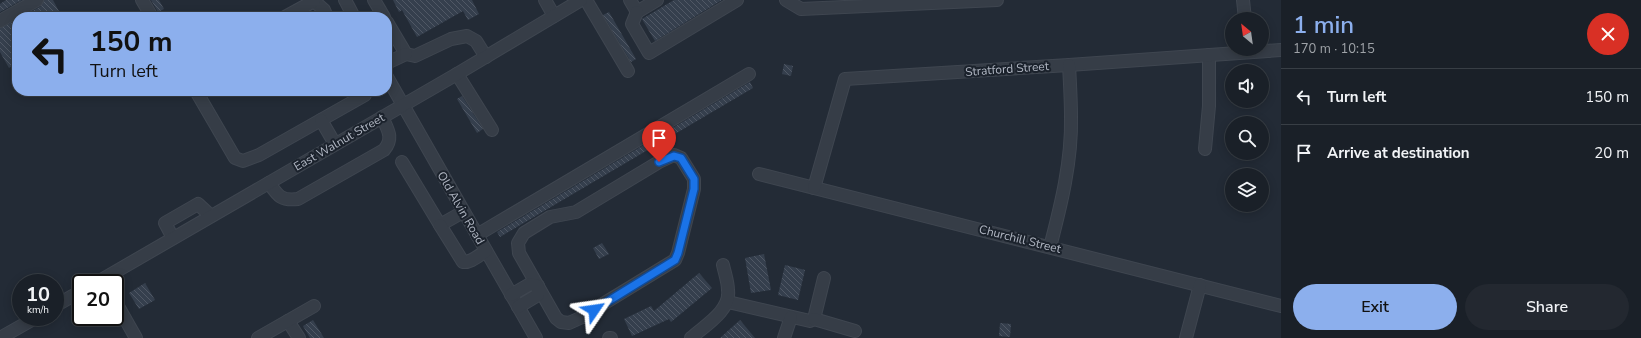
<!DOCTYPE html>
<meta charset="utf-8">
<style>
:root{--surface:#1a2028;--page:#232830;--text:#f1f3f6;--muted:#9fa3a8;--line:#383e45;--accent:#8cafed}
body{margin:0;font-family:"Nunito Sans",sans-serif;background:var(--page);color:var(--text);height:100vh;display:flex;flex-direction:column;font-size:15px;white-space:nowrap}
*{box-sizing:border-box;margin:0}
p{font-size:13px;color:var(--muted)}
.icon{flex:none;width:22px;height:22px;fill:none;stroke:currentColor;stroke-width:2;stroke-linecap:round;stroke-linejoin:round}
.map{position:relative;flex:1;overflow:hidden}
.sheet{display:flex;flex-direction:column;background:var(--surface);width:360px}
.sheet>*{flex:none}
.hud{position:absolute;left:12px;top:12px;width:380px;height:84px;border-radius:16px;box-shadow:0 2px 10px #0003,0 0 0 1px var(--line);background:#8cafed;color:#111;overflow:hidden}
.needle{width:26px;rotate:331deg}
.tools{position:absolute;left:1225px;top:12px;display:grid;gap:8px}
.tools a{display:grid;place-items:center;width:44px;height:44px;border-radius:50%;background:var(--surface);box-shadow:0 2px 10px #0003,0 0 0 1px var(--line);font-size:20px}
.speed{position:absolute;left:12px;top:274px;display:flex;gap:8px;font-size:20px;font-weight:700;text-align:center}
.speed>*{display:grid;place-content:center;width:52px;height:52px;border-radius:50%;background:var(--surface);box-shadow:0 2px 10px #0003,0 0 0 1px var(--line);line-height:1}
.speed small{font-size:10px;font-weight:400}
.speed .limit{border:2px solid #111;border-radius:6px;background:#fff;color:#111}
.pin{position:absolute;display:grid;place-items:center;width:34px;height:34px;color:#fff;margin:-41px -17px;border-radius:50% 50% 50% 0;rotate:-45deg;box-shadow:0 0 4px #0007}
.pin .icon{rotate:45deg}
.me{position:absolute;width:44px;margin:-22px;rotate:58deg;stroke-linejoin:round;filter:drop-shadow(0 0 3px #0008)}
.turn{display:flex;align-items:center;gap:14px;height:84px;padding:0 12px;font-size:18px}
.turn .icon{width:52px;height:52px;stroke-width:2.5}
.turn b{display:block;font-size:28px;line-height:34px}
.round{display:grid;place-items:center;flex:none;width:42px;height:42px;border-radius:21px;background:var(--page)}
.head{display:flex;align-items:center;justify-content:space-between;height:68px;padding:0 12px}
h1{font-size:24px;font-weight:600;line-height:30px;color:var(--accent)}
.primary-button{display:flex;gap:8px;margin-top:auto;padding:8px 12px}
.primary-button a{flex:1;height:46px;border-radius:24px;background:var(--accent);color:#111;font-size:16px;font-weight:600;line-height:46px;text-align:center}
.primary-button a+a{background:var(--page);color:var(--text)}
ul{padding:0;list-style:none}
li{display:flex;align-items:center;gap:12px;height:56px;padding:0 12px;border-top:1px solid var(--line)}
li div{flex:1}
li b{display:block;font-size:15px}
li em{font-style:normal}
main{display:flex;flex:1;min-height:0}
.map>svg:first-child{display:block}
.building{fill:url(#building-back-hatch)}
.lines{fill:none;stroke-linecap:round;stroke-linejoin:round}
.minor-casing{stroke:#3f4650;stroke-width:14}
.minor{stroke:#363d47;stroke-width:12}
.route-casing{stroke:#114b97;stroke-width:10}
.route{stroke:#1a73e8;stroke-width:7}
.labels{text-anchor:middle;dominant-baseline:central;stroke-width:4;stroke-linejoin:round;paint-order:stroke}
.street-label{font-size:12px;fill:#b1b7c3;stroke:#1b222c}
</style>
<main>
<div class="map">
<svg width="1281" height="338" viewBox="0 0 1281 338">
<defs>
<pattern id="building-back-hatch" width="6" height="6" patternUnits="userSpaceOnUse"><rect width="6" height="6" fill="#353f4d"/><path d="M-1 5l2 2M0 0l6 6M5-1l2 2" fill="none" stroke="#505865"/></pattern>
</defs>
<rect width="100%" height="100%" fill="#232b36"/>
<!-- building -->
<g class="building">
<path d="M6,0h16l-22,12v-8z"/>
<path d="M44,0h9l9,17h-40l19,-11z"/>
<path d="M151,0h8l5,9 -6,3z"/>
<path d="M393,0h79l7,14 -11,6 -5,-9 -46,26 -15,-27 -3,2z"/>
<path d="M674,0h48l-67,41 -13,-22z"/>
<path d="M609,12l27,47 -5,3 -28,-47z"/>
<path d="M17,20v43l-8,5 -9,-16v-24z"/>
<path d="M784,64l9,2 -2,10 -9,-2z"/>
<path d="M750,82l3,6 -253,149 -3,-5z"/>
<path d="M462,96l21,33 -6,4 -20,-34z"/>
<path d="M602,243l7,11 -10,5 -6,-11z"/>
<path d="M764,254l7,36 -20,3 -6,-35z"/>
<path d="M785,265l20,5 -7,30 -20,-5z"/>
<path d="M699,273l13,15 -41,34 -2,-3 -37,17 -8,-17 27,-13 3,5z"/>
<path d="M145,283l10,17 -16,9 -10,-16z"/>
<path d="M313,320l11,18h-14l-7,-12z"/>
<path d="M740,320l15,18h-35z"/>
<path d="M1000,323l11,1 -1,13 -11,-1z"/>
</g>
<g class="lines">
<defs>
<g id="minor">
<path d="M142,0l10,17"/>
<path d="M313,0l11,10 3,7"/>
<path d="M345,0l9,17"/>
<path d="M374,0l10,17"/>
<path d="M545,0l9,16"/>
<path d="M586,0l42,71"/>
<path d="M630,0l7,12 20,-12"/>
<path d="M786,0l15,9 196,-9"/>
<path d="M1243,0l2,19"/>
<path d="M637,12l-5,12 17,29 88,-53"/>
<path d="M285,17l29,-16"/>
<path d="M0,21l37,-21"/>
<path d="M387,22l19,32 9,2 36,-17 16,-3 9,5 10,16"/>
<path d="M387,63l19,-9"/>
<path d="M457,74l35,56"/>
<path d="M387,77l149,261"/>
<path d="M196,91l39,67 8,3 16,-6 106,-60"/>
<path d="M321,120l14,24"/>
<path d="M1205,149l4,-43v-51"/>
<path d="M674,155l7,3 13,21v10l-16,64 -3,7 -95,58 -11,5 -8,-1 -5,-4 -37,-65 -1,-10 6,-10 26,-16 26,-5 83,-50z"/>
<path d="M402,162l38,63 23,-13"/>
<path d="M759,174l522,132"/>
<path d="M269,183c9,13 12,18 29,16l86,-49c10,-12 4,-20 -2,-33"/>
<path d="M814,188l31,-109 224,-14 212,-15"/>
<path d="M440,225l23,37c8,1 16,-7 23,-11"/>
<path d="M477,235l272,-161"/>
<path d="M173,238l-8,-15 33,-19 13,12"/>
<path d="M1050,247c11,-42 22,-86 21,-130 0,-17 -1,-34 -2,-52"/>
<path d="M96,283l361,-209 124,-74"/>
<path d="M511,295l19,-11 8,2v9l-20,12"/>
<path d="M115,301l21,37"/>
<path d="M728,302l82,19 4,-2 10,-41"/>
<path d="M55,306l26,-15"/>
<path d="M814,319l41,12"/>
<path d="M288,321l11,17"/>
<path d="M0,338l37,-21"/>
<path d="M258,338l56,-32"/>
<path d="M609,338h2"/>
<path d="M691,338c13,-12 40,-27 37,-48 0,-8 -3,-16 -5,-25"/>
<path d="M784,338l7,-21"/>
<path d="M1186,338l14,-53"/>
</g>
</defs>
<!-- minor casing -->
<use href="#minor" class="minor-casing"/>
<!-- minor -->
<use href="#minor" class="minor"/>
</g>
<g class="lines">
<defs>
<path id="route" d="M594,310l81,-50 3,-7 16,-64v-10l-13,-21 -7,-2 -15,6"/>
</defs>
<!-- route casing -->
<use href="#route" class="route-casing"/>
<!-- route -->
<use href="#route" class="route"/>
</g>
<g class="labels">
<!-- street labels -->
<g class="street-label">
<text transform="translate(1007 69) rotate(-4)">Stratford Street</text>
<text transform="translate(339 142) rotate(-30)">East Walnut Street</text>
<text transform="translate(461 208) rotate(60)">Old Alvin Road</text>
<text transform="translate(1020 239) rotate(14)">Churchill Street</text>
</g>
</g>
</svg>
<div class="tools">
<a><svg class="needle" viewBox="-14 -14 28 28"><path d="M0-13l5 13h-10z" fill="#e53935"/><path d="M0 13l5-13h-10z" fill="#9fa3a8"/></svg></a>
<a><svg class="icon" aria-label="sound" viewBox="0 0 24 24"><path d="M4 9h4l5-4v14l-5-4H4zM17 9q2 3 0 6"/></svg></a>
<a><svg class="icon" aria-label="search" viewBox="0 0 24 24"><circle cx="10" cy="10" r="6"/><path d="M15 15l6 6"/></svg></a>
<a><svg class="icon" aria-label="layers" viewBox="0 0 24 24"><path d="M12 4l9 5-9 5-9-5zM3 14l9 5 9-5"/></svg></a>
</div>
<div class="speed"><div>10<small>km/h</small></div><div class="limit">20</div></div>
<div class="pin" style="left:659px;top:162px;background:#d93025"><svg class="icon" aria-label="arrive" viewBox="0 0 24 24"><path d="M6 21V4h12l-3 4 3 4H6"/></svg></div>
<svg class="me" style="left:594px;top:310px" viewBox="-20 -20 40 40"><path d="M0-17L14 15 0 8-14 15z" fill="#1a73e8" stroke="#fff" stroke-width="4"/></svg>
<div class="hud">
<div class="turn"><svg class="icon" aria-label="left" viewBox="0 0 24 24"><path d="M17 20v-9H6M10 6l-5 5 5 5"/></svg><div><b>150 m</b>Turn left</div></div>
</div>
</div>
<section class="sheet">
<div class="head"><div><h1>1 min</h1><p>170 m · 10:15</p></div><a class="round" style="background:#d93025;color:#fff"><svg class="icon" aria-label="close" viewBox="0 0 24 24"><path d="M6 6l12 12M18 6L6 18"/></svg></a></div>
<ul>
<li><svg class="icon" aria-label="left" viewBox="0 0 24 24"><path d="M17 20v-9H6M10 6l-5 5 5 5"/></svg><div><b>Turn left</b></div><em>150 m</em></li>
<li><svg class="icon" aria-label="arrive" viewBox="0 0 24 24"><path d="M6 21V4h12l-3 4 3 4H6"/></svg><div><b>Arrive at destination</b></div><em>20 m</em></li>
</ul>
<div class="primary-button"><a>Exit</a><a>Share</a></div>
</section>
</main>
